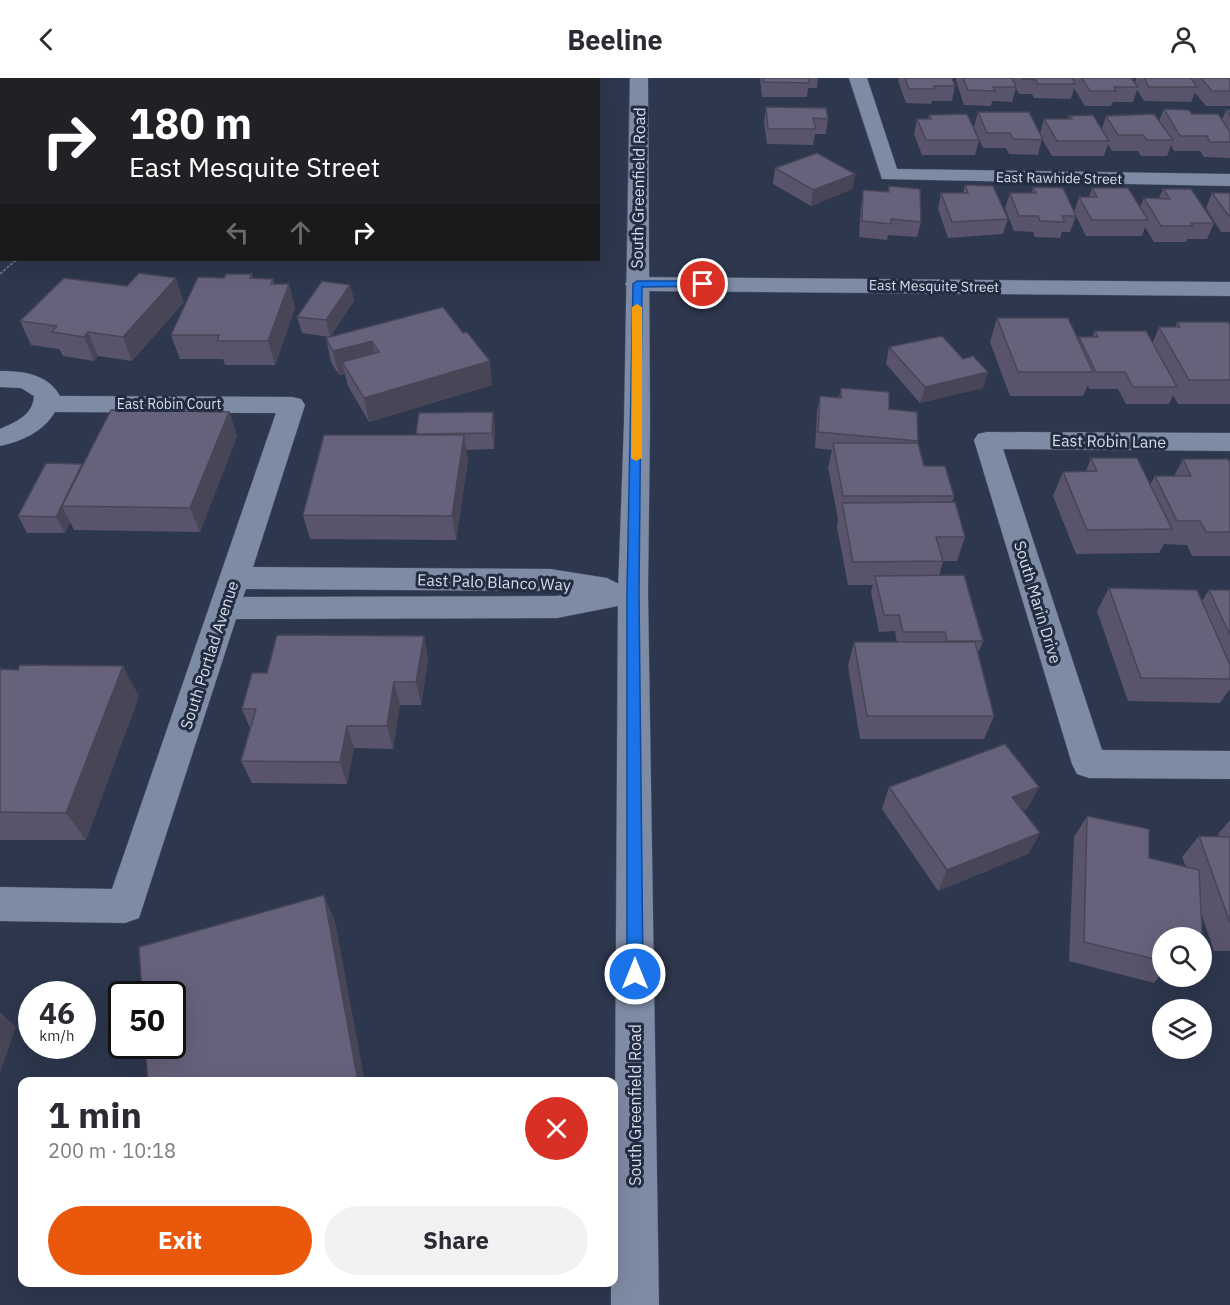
<!DOCTYPE html>
<meta charset="utf-8">
<style>
:root{--surface:#fff;--page:#f2f2f3;--text:#2b2b33;--muted:#7c7c81;--accent:#ea580c}
body{margin:0;font-family:"IBM Plex Sans",sans-serif;background:var(--page);color:var(--text);height:100vh;display:flex;flex-direction:column;font-size:22px;white-space:nowrap}
*{box-sizing:border-box;margin:0}
p{font-size:20px;color:var(--muted)}
.icon{flex:none;width:33px;height:33px;fill:none;stroke:currentColor;stroke-width:2;stroke-linecap:round;stroke-linejoin:round}
.map{position:relative;flex:1;overflow:hidden}
.drawer{position:absolute;left:18px;top:999px;width:600px;height:210px;display:flex;flex-direction:column;background:var(--surface);border-radius:12px;box-shadow:0 6px 24px #0002}
.drawer>*{flex:none}
.banner{position:absolute;left:0px;top:0px;width:600px;height:183px;box-shadow:0 6px 24px #0002;background:#202124;color:#fff;overflow:hidden}
.fabs{position:absolute;left:1152px;top:849px;display:grid;gap:12px}
.fabs a{display:grid;place-items:center;width:60px;height:60px;border-radius:50%;background:var(--surface);box-shadow:0 6px 24px #0002;font-size:30px}
.speed{position:absolute;left:18px;top:903px;display:flex;gap:12px;font-size:30px;font-weight:700;text-align:center}
.speed>*{display:grid;place-content:center;width:78px;height:78px;border-radius:50%;background:var(--surface);box-shadow:0 6px 24px #0002;line-height:1}
.speed small{font-size:15px;font-weight:400}
.speed .limit{border:3px solid #111;border-radius:9px;background:#fff;color:#111}
.pin{position:absolute;display:grid;place-items:center;width:51px;height:51px;color:#fff;margin:-26px;border:3px solid #fff;border-radius:50%;box-shadow:0 2px 6px #0007}
.me{position:absolute;width:66px;margin:-33px;rotate:0deg;stroke-linejoin:round;filter:drop-shadow(0 0 4px #0008)}
.turn{display:flex;align-items:center;gap:21px;height:126px;padding:0 30px;font-size:27px}
.turn .icon{width:78px;height:78px;stroke-width:2.5}
.turn b{display:block;font-size:42px;line-height:51px}
.lanes{display:flex;align-items:center;height:57px;padding:0 30px;background:#0003;justify-content:center;gap:30px;direction:ltr}
.lanes .off{opacity:.35}
.round{display:grid;place-items:center;flex:none;width:63px;height:63px;border-radius:32px;background:var(--page)}
.head{display:flex;align-items:center;justify-content:space-between;height:102px;padding:0 30px}
h1{font-size:36px;font-weight:700;line-height:45px}
.primary-button{display:flex;gap:12px;margin-top:auto;padding:12px 30px}
.primary-button a{flex:1;height:69px;border-radius:36px;background:var(--accent);color:#fff;font-size:24px;font-weight:700;line-height:69px;text-align:center}
.primary-button a+a{background:var(--page);color:var(--text)}
header{display:flex;justify-content:space-between;align-items:center;height:78px;padding:0 30px;background:var(--surface);font-size:27px;font-weight:700}
.map>svg:first-child{display:block}
.lines{fill:none;stroke-linecap:round;stroke-linejoin:round}
.stream{fill:#78a2b1;fill-rule:evenodd}
.canal{fill:#4f8898;fill-rule:evenodd}
.minor-casing{stroke:#4b5366;stroke-width:1}
.tertiary-casing{stroke:#4b5366;stroke-width:1}
.secondary-casing{stroke:#4b5366;stroke-width:1}
.path{stroke:#697286;stroke-width:2;stroke-dasharray:3 1.5;stroke-linecap:butt}
.minor{fill:#7e8ba4;fill-rule:evenodd}
.tertiary{fill:#7e8ba4;fill-rule:evenodd}
.secondary{fill:#7e8ba4;fill-rule:evenodd}
.wall{fill:#59546b}
.shaded-wall{fill:#484557}
.building{fill:#67627c;stroke:#484557;stroke-width:1.5}
.route{fill:#1a73e8;stroke:#114b97;stroke-width:1.5}
.slow{fill:#f59e0b}
.labels{text-anchor:middle;dominant-baseline:central;stroke-width:6;stroke-linejoin:round;paint-order:stroke}
.far-street-label{font-size:14px;fill:#d6ddeb;stroke:#232d42}
.street-label{font-size:16px;fill:#d6ddeb;stroke:#232d42}
</style>
<header><svg class="icon" aria-label="back" viewBox="0 0 24 24"><path d="M15 5l-7 7 7 7"/></svg>Beeline<svg class="icon" aria-label="person" viewBox="0 0 24 24"><circle cx="12" cy="8" r="4"/><path d="M4 21q1-7 8-7t8 7"/></svg></header>
<div class="map">
<svg width="1230" height="1227" viewBox="0 0 1230 1227">
<rect width="100%" height="100%" fill="#2d374d"/>
<g class="lines">
<!-- stream -->
<g class="stream">
<path d="M127,0l-1,2h-7l1,-2z"/>
<path d="M0,96h2l-2,5z"/>
</g>
<!-- canal -->
<g class="canal">
<path d="M181,0h23l-24,2z"/>
<path d="M0,159h2l-2,17z"/>
</g>
<defs>
<g id="minor">
<path d="M849,0h18l30,91 333,5v12l-348,-7z"/>
<path d="M0,293c23,0 48,3 60,25l232,1 9,2 4,6 -52,162 297,2 57,9 12,6 14,-3 11,3 4,8 -4,8 -11,3 -76,15 -321,1 -97,299 -14,5 -125,-2v-34l112,2 164,-476 -221,-1c-12,20 -33,29 -55,34v-17c16,-7 33,-14 34,-33l-13,-8 -21,-1zM246,511l304,2 18,3 -11,2 -314,1z"/>
<path d="M987,354l243,1v18l-227,-2 99,301 128,1v28l-141,-1 -12,-4 -5,-10 -98,-324 4,-6z"/>
</g>
<path id="tertiary" d="M637,199l593,5v14l-593,-5 -8,-2 -4,-5 4,-5z"/>
<path id="secondary" d="M630,0h18l2,345 -2,169 11,713h-48v-23h3l4,-690 6,-169z"/>
</defs>
<!-- minor casing -->
<use href="#minor" class="minor-casing"/>
<!-- tertiary casing -->
<use href="#tertiary" class="tertiary-casing"/>
<!-- secondary casing -->
<use href="#secondary" class="secondary-casing"/>
<!-- path -->
<g class="path">
<path d="M164,2l2,-2"/>
<path d="M217,2l2,-2"/>
<path d="M0,141l2,-2"/>
<path d="M0,196l16,-14"/>
</g>
<!-- minor -->
<use href="#minor" class="minor"/>
<!-- tertiary -->
<use href="#tertiary" class="tertiary"/>
<!-- secondary -->
<use href="#secondary" class="secondary"/>
</g>
<!-- wall -->
<g class="wall">
<path d="M760,0h58l-1,10h-9l-1,9h-45z"/>
<path d="M899,0h53l3,8 -3,15h-20l-1,3 -25,-1 -8,-22z"/>
<path d="M956,0h116v1l1,-1h58l4,5 1,-5h94v28h-24l-11,-13 -4,9 -47,-1 -7,-11 -4,12h-20l-2,4h-26l-11,-18 -3,11 -37,-1 -2,-4h-13l-3,-6 -4,14 -20,-1 -1,5 -27,-1 -8,-24z"/>
<path d="M766,29l62,12 -2,15h-11l-2,11 -46,-1 -3,-22z"/>
<path d="M1164,31l58,11 4,-10h4v48l-26,-1 -4,-6h-26l-3,-6 -4,11h-26l-3,-5h-26l-4,-7 -4,12h-52l-10,-17 -4,16 -29,-1 -3,-6h-23l-9,-21 4,-15 62,22 4,-15h24l1,-3 33,13 4,-13 53,5z"/>
<path d="M929,37l50,25 -4,15h-53l-8,-21 3,-15h11z"/>
<path d="M775,90l80,6 -3,15 -41,17 -38,-22z"/>
<path d="M965,107l43,34 -5,15 -55,4 -10,-29 3,-16h22z"/>
<path d="M889,108l32,36 -4,15 -29,-2 -1,5 -28,-3 2,-31 2,-16 24,2z"/>
<path d="M1033,109l41,25 5,-15h10l3,-9 48,19 4,-9h15l4,-9 51,34 -7,16h-20l-1,3h-32l-9,-15 -3,9h-56l-12,-24 2,4 -6,16h-8l-2,6 -25,-1 -2,-5 -19,-1 -9,-23 5,-15h22z"/>
<path d="M1212,115h18v39h-9l-15,-24z"/>
<path d="M252,196l1,4 20,1 1,5h15l6,24 -20,57h-50l-2,-6h-43l-9,-24 53,-57z"/>
<path d="M350,207l4,16 -24,36 -28,-4 -5,-16z"/>
<path d="M184,224l-52,59 -34,-5 -4,5 -31,-5 -4,-7 -28,-4 -11,-24z"/>
<path d="M443,229l49,78 -123,37 -21,-36 -3,-12 -6,1 -8,-13 -5,-24z"/>
<path d="M997,240l81,23 1,-4h13l3,-6 58,11 6,-15h16l2,-5 53,3v79h-52l-5,-9 -4,9h-43l-8,-15h-29l-1,-4 -5,11h-73l-20,-54z"/>
<path d="M889,269l94,41 -63,15 -34,-39z"/>
<path d="M841,310l48,21 29,32 -1,2 7,23 30,30 -2,6 13,35 -8,24h-14l-4,15 44,65 -5,12 16,63 -10,23h-124l-12,-73 6,-24h43l-2,-11 -16,1 -8,-40 2,-7h-25l-11,-58 1,-8 -10,-52 4,-17 -17,-2 2,-36 3,-16 19,2z"/>
<path d="M229,334l8,24 -37,96 -126,-2 -4,-8 -5,11h-38l-9,-17 64,-52 1,1z"/>
<path d="M493,334l2,16 -1,21 -28,1 2,10 -12,80 -146,-1 -7,-24 113,-80z"/>
<path d="M1091,380l59,27 5,-9h19l9,-17 47,3v94h-38l-5,-11 -23,-1 -5,9 -83,1 -23,-58 10,-24 23,-1z"/>
<path d="M1109,510l93,13 7,-11h21v103l-1,-3 -9,13 -92,-2 -31,-90z"/>
<path d="M424,558l4,24 -7,45h-21l-7,44 -39,-1 -7,36 -95,-1 -11,-22 9,-33 -8,-19 25,-36z"/>
<path d="M0,591l139,27 -53,144h-86z"/>
<path d="M889,709h150l-12,22 -4,1 17,23 -12,21 -90,37 -56,-82z"/>
<path d="M1087,738l62,42 37,9 -4,-10 17,-21h20l-1,-2 12,-14v131h-16l-13,-38 2,40 -1,2v-17h-40v35l-8,10 -85,-22 5,-124z"/>
</g>
<!-- shaded-wall -->
<g class="shaded-wall">
<path d="M48,0h15v2h-17z"/>
<path d="M0,9h1l1,2v17l-2,1z"/>
<path d="M855,96l-3,15 -41,17 2,-16z"/>
<path d="M176,200l8,24 -52,59 -9,-24z"/>
<path d="M289,206l6,24 -20,57 -7,-24z"/>
<path d="M350,207l4,16 -24,36 -4,-17z"/>
<path d="M88,254l10,24 -4,5 -10,-24z"/>
<path d="M372,263l5,23 -35,-2 3,12 -6,1 -6,-24z"/>
<path d="M490,283l2,24 -123,37 -5,-24z"/>
<path d="M988,294l-5,16 -63,15 5,-16z"/>
<path d="M229,334l8,24 -37,96 -10,-24z"/>
<path d="M493,334l2,16 -1,21 -2,-16z"/>
<path d="M464,357l4,25 -12,80 -4,-24z"/>
<path d="M82,386l8,16 -28,26 8,16 -5,11 -9,-16z"/>
<path d="M424,558l4,24 -7,45 -5,-23z"/>
<path d="M123,588l16,30 -53,144 -20,-27z"/>
<path d="M394,604l6,23 -7,44 -6,-23z"/>
<path d="M347,648l7,22 -7,36 -7,-22z"/>
<path d="M1039,709l-12,22 -26,10 11,-22z"/>
<path d="M1040,755l-12,21 -90,37 9,-21z"/>
<path d="M324,817l11,26 30,161h-7z"/>
<path d="M0,934l16,15 -16,46z"/>
</g>
<!-- building -->
<g class="building">
<path d="M0,0h48l-2,2h-44v7h-2z"/>
<path d="M763,0h45l1,5 -45,-1z"/>
<path d="M905,0h47l3,8h-21v3h-25z"/>
<path d="M963,0h49l4,9h-23l2,4 -27,-1z"/>
<path d="M1022,0h50l3,6h-37l-2,-4 -13,-1z"/>
<path d="M1082,0h49l7,9h-24l2,4h-26z"/>
<path d="M1144,0h47l6,9h-48z"/>
<path d="M1201,0h29v13h-18z"/>
<path d="M766,29l60,1 2,11 -15,-1 3,11h-48z"/>
<path d="M1164,31l25,1 3,4h26l12,18v10h-20l-3,-6h-27z"/>
<path d="M1226,32h4v6z"/>
<path d="M978,34h51l14,28 -30,-1 -3,-6h-23z"/>
<path d="M967,36l12,26h-53l-9,-21h14l-2,-4z"/>
<path d="M1154,36l19,26h-26l-4,-5h-25l-12,-19z"/>
<path d="M1093,37l16,26h-52l-13,-22h28l-3,-3z"/>
<path d="M817,75l38,21 -42,16 -38,-22z"/>
<path d="M965,107l28,1 15,33 -56,3 -11,-29h27z"/>
<path d="M889,108l31,3 1,33 -30,-3v5l-29,-3 1,-31 26,2z"/>
<path d="M1033,109l30,1 13,28h-14l3,6 -25,-1 -2,-5h-19l-9,-23h26z"/>
<path d="M1092,110h36l20,32h-56l-13,-23h18z"/>
<path d="M1163,111h28l23,34h-23l2,3h-32l-17,-28 26,1z"/>
<path d="M1212,115h18v23h-1z"/>
<path d="M139,195l37,5 -53,59 -35,-5 -4,5 -32,-5 5,-6 -37,-5 44,-43 63,8z"/>
<path d="M226,196h26l-2,4 23,1 -2,5h18l-21,57h-51l2,-6h-48l27,-58 26,1z"/>
<path d="M322,203l28,4 -24,35 -29,-3z"/>
<path d="M443,229l20,26 4,-1 23,29 -126,37 -22,-36 37,-10 -7,-11 -39,10 -7,-13z"/>
<path d="M997,240h71l25,54h-75z"/>
<path d="M1177,244h51l2,3v55h-41l-30,-53h21z"/>
<path d="M1095,253h51l31,56h-44l-8,-15h-29l-17,-35h19z"/>
<path d="M942,258l21,23 10,-3 15,16 -63,15 -36,-40z"/>
<path d="M841,310l48,4v17l28,3 1,29 -100,-9 2,-36 21,2z"/>
<path d="M111,332l118,2 -39,96 -128,-2z"/>
<path d="M493,334l-1,21 -76,1 3,-21z"/>
<path d="M324,357h140l-12,81 -149,-1z"/>
<path d="M833,365h85l6,23h21l9,30h-111z"/>
<path d="M1091,380h46l35,71 -85,1 -24,-58 34,-1z"/>
<path d="M1183,381h45l2,3v70h-24l-6,-11h-23l-22,-45h36z"/>
<path d="M46,385l36,1 -26,53 -38,-1z"/>
<path d="M955,424l10,35h-29l7,24 -90,1 -11,-59z"/>
<path d="M964,497l19,66h-36l-2,-9h-42l-4,-17h-15l-9,-39z"/>
<path d="M1109,510l88,2 33,75v14l-89,-1z"/>
<path d="M1209,512h21v45z"/>
<path d="M277,557l147,1 -8,46h-22l-7,44h-40l-7,36 -99,-1 15,-52h-14l10,-36h15z"/>
<path d="M854,564h121l19,74h-127z"/>
<path d="M20,587l103,1 -57,147 -66,-1v-143l18,1z"/>
<path d="M1005,666l34,43 -27,10 28,36 -93,37 -58,-83z"/>
<path d="M1087,738l62,13v29l50,12 4,83h-1v-15h-40v23l-78,-19z"/>
<path d="M1199,758l31,1v86z"/>
<path d="M324,817l34,187h-210l-3,-36h27v-52h-30l-3,-47z"/>
</g>
<!-- route -->
<path class="route" d="M703,203l5,3 -2,2 -64,1 -3,305 4,382 -2,5 -6,3 -6,-3 -2,-5v-382l6,-308 4,-3z"/>
<!-- slow -->
<path class="slow" d="M637,226l5,3v151l-6,3 -5,-3 1,-151z"/>
<g class="labels">
<!-- far-street labels -->
<g class="far-street-label">
<text transform="translate(1059 100) rotate(1)">East Rawhide Street</text>
<text transform="translate(934 208) rotate(1)">East Mesquite Street</text>
<text x="169" y="326">East Robin Court</text>
</g>
<!-- street labels -->
<g class="street-label">
<text transform="translate(638 110) rotate(-89)">South Greenfield Road</text>
<text transform="translate(1109 363) rotate(1)">East Robin Lane</text>
<text transform="translate(494 504) rotate(2)">East Palo Blanco Way</text>
<text transform="translate(1038 524) rotate(73)">South Marin Drive</text>
<text transform="translate(209 577) rotate(-72)">South Portlad Avenue</text>
<text transform="translate(635 1027) rotate(-90)">South Greenfield Road</text>
</g>
</g>
</svg>
<div class="fabs">
<a><svg class="icon" aria-label="search" viewBox="0 0 24 24"><circle cx="10" cy="10" r="6"/><path d="M15 15l6 6"/></svg></a>
<a><svg class="icon" aria-label="layers" viewBox="0 0 24 24"><path d="M12 4l9 5-9 5-9-5zM3 14l9 5 9-5"/></svg></a>
</div>
<div class="speed"><div>46<small>km/h</small></div><div class="limit">50</div></div>
<div class="pin" style="left:703px;top:206px;background:#d93025"><svg class="icon" aria-label="arrive" viewBox="0 0 24 24"><path d="M6 21V4h12l-3 4 3 4H6"/></svg></div>
<svg class="me" style="left:635px;top:896px" viewBox="-20 -20 40 40"><circle r="17" fill="#1a73e8" stroke="#fff" stroke-width="3"/><path d="M0-11L8 9 0 5-8 9z" fill="#fff"/></svg>
<div class="banner">
<div class="turn"><svg class="icon" aria-label="right" viewBox="0 0 24 24"><path d="M7 20v-9h11M14 6l5 5-5 5"/></svg><div><b>180 m</b>East Mesquite Street</div></div>
<div class="lanes"><svg class="icon off" aria-label="left" viewBox="0 0 24 24"><path d="M17 20v-9H6M10 6l-5 5 5 5"/></svg><svg class="icon off" aria-label="ahead" viewBox="0 0 24 24"><path d="M12 20V5M6 11l6-6 6 6"/></svg><svg class="icon" aria-label="right" viewBox="0 0 24 24"><path d="M7 20v-9h11M14 6l5 5-5 5"/></svg></div>
</div>
<section class="drawer">
<div class="head"><div><h1>1 min</h1><p>200 m · 10:18</p></div><a class="round" style="background:#d93025;color:#fff"><svg class="icon" aria-label="close" viewBox="0 0 24 24"><path d="M6 6l12 12M18 6L6 18"/></svg></a></div>
<div class="primary-button"><a>Exit</a><a>Share</a></div>
</section>
</div>
